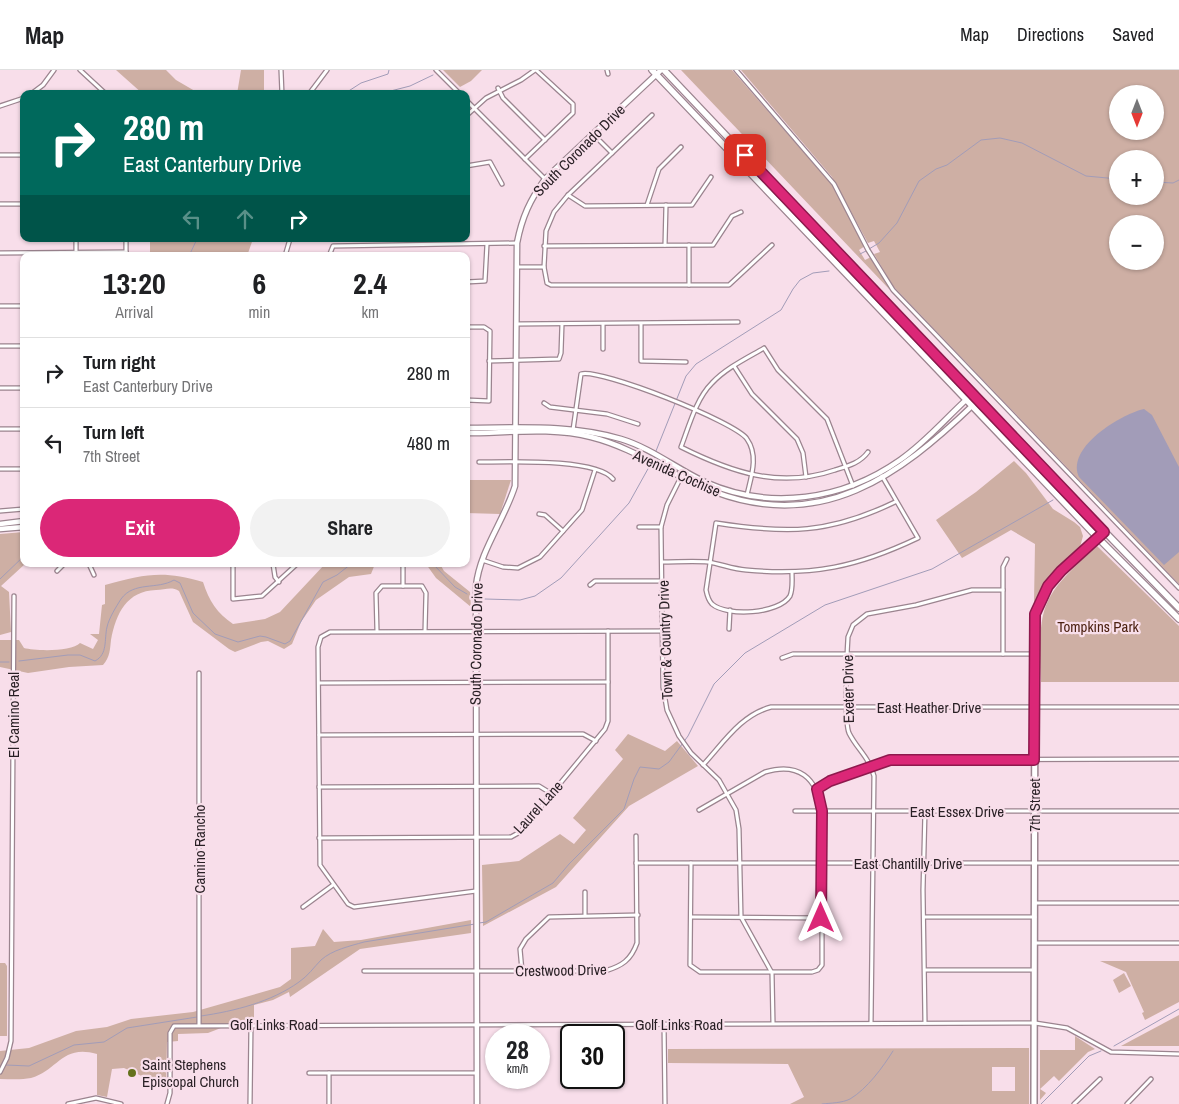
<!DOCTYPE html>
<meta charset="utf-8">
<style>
:root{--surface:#fff;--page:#f2f2f2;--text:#202124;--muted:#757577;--line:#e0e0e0;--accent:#db2777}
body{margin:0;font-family:"Archivo Narrow",sans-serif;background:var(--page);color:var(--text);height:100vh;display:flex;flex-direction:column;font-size:19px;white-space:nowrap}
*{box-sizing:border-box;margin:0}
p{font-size:16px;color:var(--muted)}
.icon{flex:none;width:28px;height:28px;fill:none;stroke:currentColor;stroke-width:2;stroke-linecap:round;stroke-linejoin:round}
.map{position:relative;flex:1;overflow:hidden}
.drawer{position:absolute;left:20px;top:182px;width:450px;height:315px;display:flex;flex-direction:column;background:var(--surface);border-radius:10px;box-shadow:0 1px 4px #0004}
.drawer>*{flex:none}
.guide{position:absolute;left:20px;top:20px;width:450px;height:152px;border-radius:10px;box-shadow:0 1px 4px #0004;background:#00695c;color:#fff;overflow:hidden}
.needle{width:32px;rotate:180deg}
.controls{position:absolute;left:1109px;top:15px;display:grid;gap:10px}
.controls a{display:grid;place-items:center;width:55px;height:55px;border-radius:50%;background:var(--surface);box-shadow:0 1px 4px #0004;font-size:25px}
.speed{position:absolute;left:485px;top:954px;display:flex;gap:10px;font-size:25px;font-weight:700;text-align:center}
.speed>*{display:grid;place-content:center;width:65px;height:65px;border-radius:50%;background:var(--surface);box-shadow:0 1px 4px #0004;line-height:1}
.speed small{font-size:12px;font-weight:400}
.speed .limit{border:2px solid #111;border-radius:8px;background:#fff;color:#111}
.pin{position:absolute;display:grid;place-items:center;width:42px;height:42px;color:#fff;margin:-21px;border-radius:10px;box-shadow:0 2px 8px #0006}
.me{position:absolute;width:55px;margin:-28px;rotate:0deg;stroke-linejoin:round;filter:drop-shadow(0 0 4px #0008)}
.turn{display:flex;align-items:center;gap:18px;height:105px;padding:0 20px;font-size:22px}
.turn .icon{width:65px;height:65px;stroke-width:2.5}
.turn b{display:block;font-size:35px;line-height:42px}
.lanes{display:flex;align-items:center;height:48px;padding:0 20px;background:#0003;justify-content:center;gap:25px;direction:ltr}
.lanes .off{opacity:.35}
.eta{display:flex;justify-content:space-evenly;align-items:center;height:85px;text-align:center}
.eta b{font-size:30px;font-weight:800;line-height:35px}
.action{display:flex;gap:10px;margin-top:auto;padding:10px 20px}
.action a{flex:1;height:58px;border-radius:30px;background:var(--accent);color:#fff;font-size:20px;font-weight:800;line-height:58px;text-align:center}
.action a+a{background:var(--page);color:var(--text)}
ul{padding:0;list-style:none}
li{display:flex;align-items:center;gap:15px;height:70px;padding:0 20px;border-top:1px solid var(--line)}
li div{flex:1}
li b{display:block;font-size:19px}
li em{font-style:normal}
header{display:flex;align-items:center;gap:30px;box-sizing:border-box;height:70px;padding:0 25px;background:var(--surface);border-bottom:1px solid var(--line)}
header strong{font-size:24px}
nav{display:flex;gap:28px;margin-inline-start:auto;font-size:18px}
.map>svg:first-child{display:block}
.green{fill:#ceafa4;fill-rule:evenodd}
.water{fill:#a29cb8}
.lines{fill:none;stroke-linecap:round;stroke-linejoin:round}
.stream{stroke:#a29cb8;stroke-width:1}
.minor-casing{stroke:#9b848f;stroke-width:5.5}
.tertiary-casing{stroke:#9b848f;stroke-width:7}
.secondary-casing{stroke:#9b848f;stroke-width:8}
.primary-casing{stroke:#9b848f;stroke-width:8}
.minor{stroke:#fff;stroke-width:3}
.tertiary{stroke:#fff;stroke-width:4.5}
.secondary{stroke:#fff;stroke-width:5}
.primary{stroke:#fff;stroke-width:5.5}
.route-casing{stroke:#8e194d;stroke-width:12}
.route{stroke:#db2777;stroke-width:9}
.poi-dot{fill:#64711c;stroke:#f8deea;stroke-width:2}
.labels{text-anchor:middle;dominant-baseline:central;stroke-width:4.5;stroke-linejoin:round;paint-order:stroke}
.street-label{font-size:15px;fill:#281f24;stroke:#f8deea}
.park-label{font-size:15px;fill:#4c2111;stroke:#f8deea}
.poi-label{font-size:15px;fill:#281f24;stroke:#f8deea;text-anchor:start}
</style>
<header>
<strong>Map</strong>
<nav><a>Map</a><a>Directions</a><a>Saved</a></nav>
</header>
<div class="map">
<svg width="1179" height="1034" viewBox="0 0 1179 1034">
<rect width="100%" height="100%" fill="#f8deea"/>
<!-- green -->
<g class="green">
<path d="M116,0h50l10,10 24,14h-57z"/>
<path d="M241,0h23v24h-27z"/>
<path d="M443,0h39l-11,11 -11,6z"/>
<path d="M681,0h51l102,117 31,59 -6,4 6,10 6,-3 19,33z"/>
<path d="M741,0h438v514l-286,-298 -19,-32 6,-2 -6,-11 -6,2 -36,-66zM1118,24h37v37h-37zM1118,89h37v37h-37zM1118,154h37v37h-37z"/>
<path d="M150,169h103l-6,17h-97z"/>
<path d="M1014,391l12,12 27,36 21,13 6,5 3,9 -3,11 -34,34 -12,21 1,-58 -24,-14 -49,28 -26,-38 40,-28z"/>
<path d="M466,410h45l-11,34 -34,-1z"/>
<path d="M24,462l1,32 -24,22 8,6 2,40 -11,3v-101z"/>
<path d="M1097,476l82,80v56h-138c-3,-78 -1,-84 56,-136z"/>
<path d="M325,494h50l-4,10 -22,3 -33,23 -15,22 -9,22 -8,5 -16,-8 -7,1 -26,10 -6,-3 -36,-27 -14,-31c-8,-5 -14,-1 -23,-1 -29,1 -40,23 -45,50 -1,9 -1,17 -8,25l-34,2 -41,6 -28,-6v-27h19l5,8c11,3 48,4 56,-5l13,6 5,-9 -8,-6h9l3,-29 3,-1v-19c40,-11 58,-15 98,-3 6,19 14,31 30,42l32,-5 15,-7z"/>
<path d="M426,494h14l4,7 26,21 1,15 -35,-29z"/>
<path d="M628,664l37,17 12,-10 21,25 -69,40 -73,81 -73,39 -1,-61 37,-4 41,-27 14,10 12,-14 -13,-12 50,-59 -8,-9z"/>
<path d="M471,850v13l-111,16 -70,48 -1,-5 -16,8 -19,5v18l-28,3 -18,7 -30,1v7l-11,1 -1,45 -42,-19 -12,1 -5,28 -10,-2v-41c-36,-10 -39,17 -66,24 -10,2 -21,1 -31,1v-28l29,-3 47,-17 31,-4 24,-8 62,-7 87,-25 11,-8v-31l24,-2 8,-17 11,13 27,-2z"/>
<path d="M1100,891h79v41l-34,18 -3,-7 2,-1 -18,-40z"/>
<path d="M0,893h5l2,3v70h-7z"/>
<path d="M1124,903l7,13 -12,7 -6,-13z"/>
<path d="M1179,945v31h-58z"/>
<path d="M1075,966l20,13 -7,3 -29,29 -5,-5 -14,13 6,4 -6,7v-50h35z"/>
<path d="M1029,978v56h-239l14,-7 -16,-33 -120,-1v-14zM992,997h23v24h-23z"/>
</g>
<!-- water -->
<path class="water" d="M1144,339l8,6 27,52v85l-15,13 -85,-88c-14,-29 42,-63 65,-68z"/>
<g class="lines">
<!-- stream -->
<g class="stream">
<path d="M344,24l17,-11 27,-9 1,-4"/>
<path d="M379,24l31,-8 23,-11"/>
<path d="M1155,112l18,1 6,-3"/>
<path d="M869,179l10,-6 18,-20 22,-42 17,-12 11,-4 34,-25 19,-2 22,5 64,33 32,3"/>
<path d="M860,184l6,-3"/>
<path d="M189,186l8,-17"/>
<path d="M656,381l30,-75 10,-12 85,-54 12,-21 7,-9 13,-7 16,-2"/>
<path d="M433,494l22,23 12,7"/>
<path d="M0,509l24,-23"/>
<path d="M485,529l35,1 15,-4 26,-18 68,-75 20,-36"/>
<path d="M19,591l49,-6h12l15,6c13,-7 9,-21 12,-34 2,-9 9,-20 14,-28 13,-18 36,-9 53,-19l6,3 13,30 22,21 23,8 22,-6 6,1 19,7 5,-3 33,-59 14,-7 14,-11"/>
<path d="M0,592h9"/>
<path d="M479,853l7,-1 67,-39 16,-19 55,-55 10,-30 6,-12 19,2 10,-7 19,-26 26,-52 31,-31 80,-48 107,-36 121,-69"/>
<path d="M201,946c34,-5 70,-14 98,-34 9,-6 15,-15 22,-22 11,-10 29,-14 43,-18l111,-18"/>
<path d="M1114,976l65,-37"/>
<path d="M6,995l23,1 45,-21 30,-3 23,-14 70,-11"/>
<path d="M822,1034c9,-1 20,-1 28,-5 17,-10 33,-32 43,-48"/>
<path d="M1041,1034l48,-48 12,-5"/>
</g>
<defs>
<g id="minor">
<path d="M80,0l26,24"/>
<path d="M281,0l1,24"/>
<path d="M436,0l24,24"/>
<path d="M607,0l1,4"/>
<path d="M736,0l98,114 34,66 25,40 286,298"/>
<path d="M498,18l5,10 42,42"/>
<path d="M31,24l12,-9 11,-15"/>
<path d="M309,24l18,-24"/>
<path d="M466,30l79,79"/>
<path d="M0,36l24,-8"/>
<path d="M652,45l-84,80 -14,17 -8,19 -2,36 3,16 4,2h178l43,-40"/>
<path d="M466,46l20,-18 35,-18 14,-10"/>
<path d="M593,64l19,19"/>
<path d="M0,85h24"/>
<path d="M525,89l48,-46v-9l-37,-34"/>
<path d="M466,96l24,-4 12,22"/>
<path d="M568,125l17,11 107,-1 19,-28"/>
<path d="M0,134h24"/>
<path d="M647,135l12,-36 22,-22"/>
<path d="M76,169v14"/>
<path d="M665,175l1,-40"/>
<path d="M544,176l169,-1 19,-29 9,-4"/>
<path d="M0,183l126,-1"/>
<path d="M126,186v-17"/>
<path d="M285,186l5,-17"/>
<path d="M329,186l4,-10 184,-3"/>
<path d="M517,197h27"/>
<path d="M466,212l19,-1 2,-37"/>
<path d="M689,215v-40"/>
<path d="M0,236h24"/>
<path d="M517,254l221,-2"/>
<path d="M641,254v37l45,1"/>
<path d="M466,257h18l6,4 -1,70 -23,-1"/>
<path d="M0,276h24"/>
<path d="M603,279v-25"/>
<path d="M489,291l70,-2 2,-6 1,-29"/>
<path d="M734,296l18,28 45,45 6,14 3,24"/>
<path d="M0,318h24"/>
<path d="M544,333l6,4 57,7 31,10"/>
<path d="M0,359h24"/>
<path d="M573,360l8,-56c19,-6 155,48 166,65 12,17 4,38 0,56"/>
<path d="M479,392c28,0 117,-4 134,17"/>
<path d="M0,399h24"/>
<path d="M684,401l-17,34 -6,22 2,160 4,23 12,26 12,17 28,27 17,30 3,19 2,88 31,56 1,50"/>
<path d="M853,416l-26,-67 -49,-49 -14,-22c-17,10 -38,20 -52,35 -16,16 -23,43 -31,64 50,25 98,42 154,23 13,-4 25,-7 33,-18"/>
<path d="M0,441l24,-2"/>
<path d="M539,444l6,1 18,16"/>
<path d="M639,457h22"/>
<path d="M482,490l21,7 15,1 22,-11 42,-47 13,-40"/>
<path d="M662,492c15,0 31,-1 46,0 13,2 25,7 38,8 67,6 111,-3 172,-32l-36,-62"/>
<path d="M89,494l5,11"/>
<path d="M233,494v35l29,-3 35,-32"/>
<path d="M273,494l2,13 4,5"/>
<path d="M57,501l7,-7"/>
<path d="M792,503c0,7 1,16 -2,23 -11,18 -63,21 -78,8 -4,-4 -5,-9 -6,-14l10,-67c71,11 113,11 179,-21"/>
<path d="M590,515l5,-4h67"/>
<path d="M403,516v-20"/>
<path d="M729,559l1,-19"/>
<path d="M377,561l-1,-38 6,-7h40l4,7 -1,38"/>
<path d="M1003,584v-87l4,-8"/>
<path d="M782,588l11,-4h240"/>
<path d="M319,613l289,-1"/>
<path d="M319,665l264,-1 13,7"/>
<path d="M703,695c21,-23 38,-50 68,-58h408"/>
<path d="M319,717l220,-1 13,8"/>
<path d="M817,719l13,-8 60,-21 289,-1"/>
<path d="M795,741h384"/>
<path d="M319,768l192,-1 9,-5 85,-103 3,-8v-90"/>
<path d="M636,793h543"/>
<path d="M691,793l-1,102 10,7h112l6,-2 4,-5v-154c-5,-34 -24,-49 -57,-39l-66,38"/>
<path d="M476,821l-122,16 -6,-3 -28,-39 -2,-218 3,-10 9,-5 332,-1"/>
<path d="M1035,833h144"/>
<path d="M303,837l30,-22"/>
<path d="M585,845v-23"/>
<path d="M691,847l130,1"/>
<path d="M925,847h110"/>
<path d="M1035,873h144"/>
<path d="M925,900h109"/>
<path d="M364,901h241c17,-5 26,-11 32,-28l-1,-107"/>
<path d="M522,901l-2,-22 6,-10 23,-22 89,-2"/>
<path d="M871,953l3,-247c-5,-19 -17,-27 -25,-43 -5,-12 -2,-80 -1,-96l5,-12 14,-11 49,-9 56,-15h31"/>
<path d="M925,953l-2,-133 2,-79"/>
<path d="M664,954l1,80"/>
<path d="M199,955v-352"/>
<path d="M0,1002l7,-14 4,-17 3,-445"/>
<path d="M309,1003h168"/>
<path d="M329,1003v31"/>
<path d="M68,1034l28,-6 25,6"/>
<path d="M167,1034l3,-11v-60l4,-7 861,-3 32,5 44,24 68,2"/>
<path d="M250,1034l1,-79"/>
<path d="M1074,1034l26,-25"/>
<path d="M1127,1034l24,-25"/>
</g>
<g id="tertiary">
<path d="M466,358c53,0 104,-4 155,11 30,9 56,30 84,43 65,29 138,18 195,-22 25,-17 45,-41 67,-61"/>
<path d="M466,363c40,0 86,-6 125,4 44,11 81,39 124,55 107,40 184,-16 258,-87"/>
<path d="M0,454l24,-3"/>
<path d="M0,459l24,-2"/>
<path d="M477,1034l-1,-518c4,-36 28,-65 39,-100l2,-243c5,-26 13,-43 28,-64l116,-109"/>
</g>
<path id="secondary" d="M1034,1034l1,-490c12,-35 42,-58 68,-82"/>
<g id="primary">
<path d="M652,0l445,467 82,82"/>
<path d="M664,0l308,325 207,213"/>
</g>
</defs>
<!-- minor casing -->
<use href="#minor" class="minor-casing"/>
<!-- tertiary casing -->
<use href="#tertiary" class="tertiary-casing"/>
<!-- secondary casing -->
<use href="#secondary" class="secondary-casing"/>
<!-- primary casing -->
<use href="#primary" class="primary-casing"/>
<!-- minor -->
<use href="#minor" class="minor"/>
<!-- tertiary -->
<use href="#tertiary" class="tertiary"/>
<!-- secondary -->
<use href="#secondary" class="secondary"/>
<!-- primary -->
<use href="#primary" class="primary"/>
</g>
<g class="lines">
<defs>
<path id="route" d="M745,85l359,377 -43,39 -13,15 -13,28 -1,146h-144l-60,21 -13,8 5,22 -1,107"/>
</defs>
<!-- route casing -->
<use href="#route" class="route-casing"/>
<!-- route -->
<use href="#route" class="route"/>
</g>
<!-- markers -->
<circle class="poi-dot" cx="132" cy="1003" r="5"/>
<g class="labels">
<!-- street labels -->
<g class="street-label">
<text transform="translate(579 80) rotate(-45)">South Coronado Drive</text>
<text transform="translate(677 403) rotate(24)">Avenida Cochise</text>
<text transform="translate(665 570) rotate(-92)">Town &amp; Country Drive</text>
<text transform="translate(476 574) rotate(-89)">South Coronado Drive</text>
<text transform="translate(848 619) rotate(-91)">Exeter Drive</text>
<text x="929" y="637">East Heather Drive</text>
<text transform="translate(13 645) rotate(-90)">El Camino Real</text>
<text transform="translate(1034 735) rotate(-90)">7th Street</text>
<text transform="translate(538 737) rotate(-48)">Laurel Lane</text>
<text x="957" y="741">East Essex Drive</text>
<text transform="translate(199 779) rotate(-90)">Camino Rancho</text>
<text x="908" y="793">East Chantilly Drive</text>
<text transform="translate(561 900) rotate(-1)">Crestwood Drive</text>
<text x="274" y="954">Golf Links Road</text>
<text x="679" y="954">Golf Links Road</text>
</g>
<!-- park labels -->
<g class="park-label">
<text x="1098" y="556">Tompkins Park</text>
</g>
<!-- poi labels -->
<g class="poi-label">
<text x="142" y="994">Saint Stephens<tspan x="142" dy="17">Episcopal Church</tspan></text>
</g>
</g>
</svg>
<div class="controls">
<a><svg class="needle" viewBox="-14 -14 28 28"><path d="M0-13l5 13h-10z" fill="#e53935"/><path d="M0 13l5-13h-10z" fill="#757577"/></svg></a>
<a>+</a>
<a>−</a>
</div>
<div class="speed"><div>28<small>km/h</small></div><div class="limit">30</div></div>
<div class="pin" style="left:745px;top:85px;background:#d93025"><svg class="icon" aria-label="arrive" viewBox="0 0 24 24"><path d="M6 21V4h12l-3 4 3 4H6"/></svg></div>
<svg class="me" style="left:821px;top:848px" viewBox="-20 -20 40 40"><path d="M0-17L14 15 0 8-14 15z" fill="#db2777" stroke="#fff" stroke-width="4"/></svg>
<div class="guide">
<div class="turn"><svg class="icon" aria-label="right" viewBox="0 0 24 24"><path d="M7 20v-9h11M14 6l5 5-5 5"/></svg><div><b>280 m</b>East Canterbury Drive</div></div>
<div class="lanes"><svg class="icon off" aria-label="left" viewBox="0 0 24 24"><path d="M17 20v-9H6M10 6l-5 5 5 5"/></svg><svg class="icon off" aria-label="ahead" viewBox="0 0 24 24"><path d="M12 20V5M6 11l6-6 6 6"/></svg><svg class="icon" aria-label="right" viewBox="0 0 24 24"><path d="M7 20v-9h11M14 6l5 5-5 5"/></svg></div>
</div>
<section class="drawer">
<div class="eta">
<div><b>13:20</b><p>Arrival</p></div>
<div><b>6</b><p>min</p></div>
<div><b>2.4</b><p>km</p></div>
</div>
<ul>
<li><svg class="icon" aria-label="right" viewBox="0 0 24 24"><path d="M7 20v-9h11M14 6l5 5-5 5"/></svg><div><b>Turn right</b><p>East Canterbury Drive</p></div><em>280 m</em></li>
<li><svg class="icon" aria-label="left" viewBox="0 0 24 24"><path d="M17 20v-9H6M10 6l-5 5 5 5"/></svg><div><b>Turn left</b><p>7th Street</p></div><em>480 m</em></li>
</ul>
<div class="action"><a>Exit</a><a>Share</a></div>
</section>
</div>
